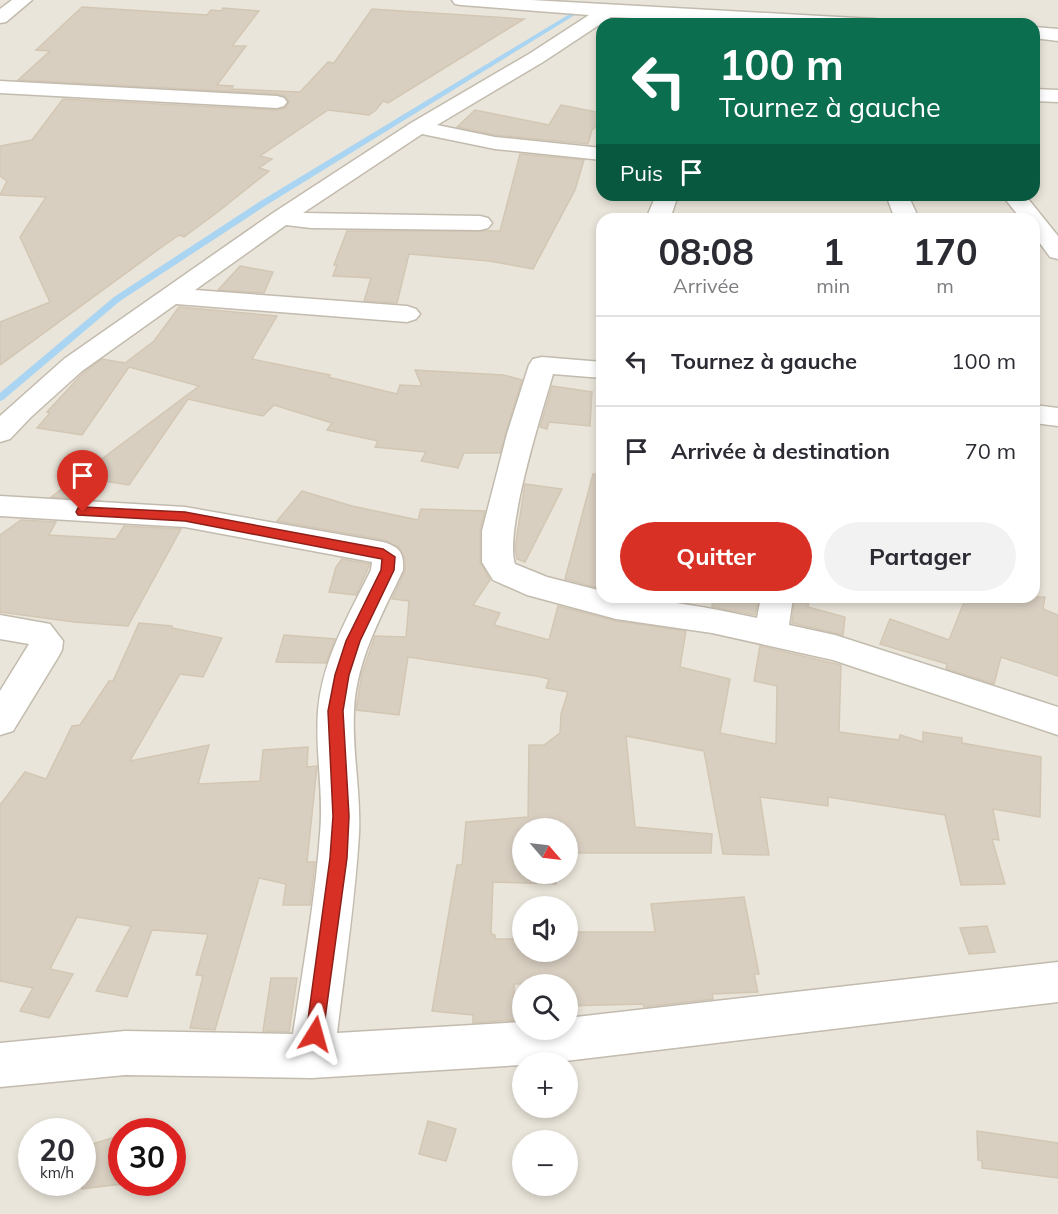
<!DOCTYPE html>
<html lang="fr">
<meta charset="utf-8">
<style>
:root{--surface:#fff;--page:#f2f2f3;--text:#2b2b33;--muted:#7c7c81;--line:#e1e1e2;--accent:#d93025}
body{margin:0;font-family:Mulish,sans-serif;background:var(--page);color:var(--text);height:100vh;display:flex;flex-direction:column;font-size:22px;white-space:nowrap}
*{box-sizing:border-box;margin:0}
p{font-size:20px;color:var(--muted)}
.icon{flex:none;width:33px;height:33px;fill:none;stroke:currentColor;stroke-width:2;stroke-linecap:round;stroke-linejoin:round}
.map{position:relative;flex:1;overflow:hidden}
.details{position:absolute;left:596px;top:213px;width:444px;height:390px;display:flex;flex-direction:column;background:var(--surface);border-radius:18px;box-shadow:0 3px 9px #0003}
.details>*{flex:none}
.hud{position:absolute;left:596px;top:18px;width:444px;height:183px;border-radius:18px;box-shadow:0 3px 9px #0003;background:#0b6e4f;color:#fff;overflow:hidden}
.needle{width:39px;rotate:118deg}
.controls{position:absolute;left:512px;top:818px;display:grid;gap:12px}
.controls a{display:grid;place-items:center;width:66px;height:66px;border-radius:50%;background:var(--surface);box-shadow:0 3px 9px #0003;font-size:30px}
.speed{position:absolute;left:18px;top:1118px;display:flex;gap:12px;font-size:30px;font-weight:700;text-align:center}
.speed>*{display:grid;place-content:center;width:78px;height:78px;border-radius:50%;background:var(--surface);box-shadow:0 3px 9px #0003;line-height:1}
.speed small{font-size:15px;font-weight:400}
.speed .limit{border:9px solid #d22;background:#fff;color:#111}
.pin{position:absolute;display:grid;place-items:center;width:51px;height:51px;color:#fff;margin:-62px -26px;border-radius:50% 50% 50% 0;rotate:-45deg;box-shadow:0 0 6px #0007}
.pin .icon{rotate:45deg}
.me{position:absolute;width:66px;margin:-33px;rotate:8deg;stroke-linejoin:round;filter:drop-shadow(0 0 4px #0008)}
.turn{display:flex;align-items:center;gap:21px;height:126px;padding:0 24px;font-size:27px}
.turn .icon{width:78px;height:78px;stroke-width:2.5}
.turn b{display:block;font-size:42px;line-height:51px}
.then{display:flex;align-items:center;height:57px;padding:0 24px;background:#0003;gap:12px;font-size:22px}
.eta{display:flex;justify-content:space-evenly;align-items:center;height:102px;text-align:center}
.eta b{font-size:36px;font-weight:700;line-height:42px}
.action{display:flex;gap:12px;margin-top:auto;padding:12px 24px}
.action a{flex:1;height:69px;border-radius:36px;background:var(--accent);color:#fff;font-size:24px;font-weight:700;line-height:69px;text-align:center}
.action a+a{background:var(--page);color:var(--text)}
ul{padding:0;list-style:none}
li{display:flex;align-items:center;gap:18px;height:90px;padding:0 24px;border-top:2px solid var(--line)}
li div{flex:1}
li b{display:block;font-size:22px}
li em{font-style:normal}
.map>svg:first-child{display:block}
.residential{fill:#eae5da;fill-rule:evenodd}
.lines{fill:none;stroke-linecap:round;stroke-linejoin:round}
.stream{fill:#a9d4f2;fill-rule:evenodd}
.building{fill:#d8cfc1;stroke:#d3c7b4;stroke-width:1.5}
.minor-casing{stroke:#c2bbae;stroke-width:3}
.minor{fill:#fff;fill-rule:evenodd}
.route{fill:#d93025;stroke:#8d1f18;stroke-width:1.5}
</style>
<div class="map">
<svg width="1058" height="1214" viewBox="0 0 1058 1214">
<rect width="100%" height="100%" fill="#f6f3ec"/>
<!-- residential -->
<path class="residential" d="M0,0h1058v1214h-1058zM602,24h432v171h-432zM602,219h432v378h-432zM522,828h45v45h-45zM522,906h45v45h-45zM522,984h45v45h-45zM522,1062h45v45h-45zM32,1131h50v51h-50zM122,1131h50v51h-50zM522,1140h45v45h-45z"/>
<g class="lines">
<!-- stream -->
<path class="stream" d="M573,12l5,1 -313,193 -145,95 -117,99 -3,1v-8l114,-96 145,-95z"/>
</g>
<!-- building -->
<g class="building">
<path d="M82,7l125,8 4,-5 10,1 2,-3 36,3 -27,35h14l-29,39 16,1 -1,3 68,3 28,-30 6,1 38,-54 152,10 -136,84 -5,-2 -7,9 -7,5 -41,-5 -68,46 12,3 -13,9 10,3 -50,40 -35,26 -5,-2 -20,14 -159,116v-43l50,-20 -30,-65 26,-40 -46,-2 7,-14 -7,-5v-30l32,-6 31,-41 214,11 8,-2 4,-6 -4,-6 -8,-2 -259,-14 32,-29 -14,-1z"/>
<path d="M561,105l41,8v9l-10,8 -4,14 -93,-9 -38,-8 18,-17 74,15z"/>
<path d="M520,154l64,6 -9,30 -42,79 -44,-8 -80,-7 -12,49 -33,-2 7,-23 -38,-2 4,-11h-3l13,-34h153z"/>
<path d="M240,266l33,6 -9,21 -46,-3z"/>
<path d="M179,307l98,9 -25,43 78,16 -2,2 69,17 3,-9 22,1 -7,-16 89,5 18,5 -22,73h-36l-6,15 -37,-7 5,-9 -51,-5 3,-6 -51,-11 5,-7 -58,-18 -11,11 -75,-17 -59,86 -50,-8 -11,21 -17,-1 148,-111 -70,-19 -47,68 -45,-7 13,-15 -3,-1 36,-39 19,-14 23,4 29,-22z"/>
<path d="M552,386l40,6 -2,34 -41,-4 -2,7 -7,-2z"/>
<path d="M593,474l9,1v114l-37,-10z"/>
<path d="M525,484l37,5 -37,73 -8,-3 -2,-11z"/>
<path d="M302,491l50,15 66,14 3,-11 64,2 -5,20v31l10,18 -17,25 27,8 -6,12 55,15 9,-34 58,15 70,10 -6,36 50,12 -10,54 56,11 1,-58 -23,-5 6,-35 81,19 -2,67 60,8 1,-5 23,7v-10l39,6v5l79,14 -1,60 -47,-8 6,31 -7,-1 13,45 -44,1 -16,-70 -117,-18v9l-68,-9 9,58 -46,-1 -19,-103 -78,-15 9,91 77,7 -1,19h-144v-25h-45v45h35l-1,11 -63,-2 -2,52 4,1v4h27v12h45v-19h88l-4,-28 93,-7 15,77h-5l4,18 -46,2 1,5 -69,8 -1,-3 -76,2v-22h-53l1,36 -42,3v-8l-41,-4 25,-146h5l4,-43 62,-5 1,-72h15l16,-12 1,-19 7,-22 -22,-4 3,-9 -13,-3 -128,-19 -9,58 -43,-5 6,-36 13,-38 31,1 3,-36 -17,-2 13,-28v-12l-6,-12 -15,-7 -107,-19z"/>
<path d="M21,520l35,2 -7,13 67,4 8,-13 57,3 -53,97 -54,-4 -74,-10v-77z"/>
<path d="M342,559l28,5 -14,31 -27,-3 7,-25z"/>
<path d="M713,597h46l-4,18 -43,-8z"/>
<path d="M795,597h14l-1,10 37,10 -2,18 -51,-12z"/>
<path d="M966,597h79l-2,12 15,6v61l-57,-19 -7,27 -48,-15 1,-5 -67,-20 10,-25 59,21z"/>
<path d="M139,623l33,3v2l50,10 -19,39 -23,-3 -50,87 79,-16 -11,39 62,-3 3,-31 45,-3 -1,20 10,-1 -10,96h8l-5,43h-27l3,-21 -27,-6 -44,152 -25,-2 13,-52 -7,-1 12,-41 -56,-4 -25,67 -31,-6 35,-65 -54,-9 -27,52 23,5 -24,44 -29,-7 13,-23 -33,-7v-176l25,-33 21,7 26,-53 8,-1 29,-44h4z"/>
<path d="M284,635l51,4 -9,24 -50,-1z"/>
<path d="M987,926l8,26 -26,2 -9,-26z"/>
<path d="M271,978h26l-8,54 -26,-1z"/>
<path d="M428,1121l28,8 -10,32 -27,-7z"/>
<path d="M977,1131l81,12v35l-76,-10v-7l-4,-1z"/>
<path d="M122,1135v49l-40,5v-42z"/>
</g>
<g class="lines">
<defs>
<g id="minor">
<path d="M12,0h20l-26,22 -6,1v-14z"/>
<path d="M452,0h79l343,19 6,1 3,4h-120l-152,-7 -68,45 -106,63 58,12 107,11v12l-107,-11 -73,-15 -119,79 177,3 8,2 4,5 -4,5 -8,2 -169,-2 -25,-3 -91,65 212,16 9,3 4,5 -4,5 -9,3 -231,-18 -94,67 -51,46 -21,22 -10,3v-26l64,-57 209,-146 138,-90 118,-69 60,-39 -128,-10 -6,-1z"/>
<path d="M1034,27l24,2v12l-24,-3z"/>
<path d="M0,81l277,15 7,2 3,4 -3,4 -7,2 -277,-15z"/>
<path d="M1034,89l24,1v12l-24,-1z"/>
<path d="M656,195h22l-8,24h-24z"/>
<path d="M886,195h22l11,24h-24z"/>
<path d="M1002,195h23l33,41v23l-8,-2 -16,-22v-16h-13z"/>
<path d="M542,357l60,5v16l-49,-4c-11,38 -49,157 -38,190l32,13 55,14v6c52,0 104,10 155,21l4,-21h32l-4,28 46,10 223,72v28l-225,-75 -121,-27 -96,-14 -89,-24 -34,-15 -11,-18v-31l25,-97 22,-69 4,-6z"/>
<path d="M1034,405l24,3v18l-24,-3z"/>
<path d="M0,496l185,11 198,35c17,5 21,11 20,28 -21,45 -47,90 -49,141 -2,41 7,82 5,123 -4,66 -14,133 -22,199l185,-11v7h45v-11l491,-56v40l-501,60h-35v3l-210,13 -187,-3 -125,12v-44l125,-12 168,3c10,-66 22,-133 27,-200 4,-41 -5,-82 -2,-123 4,-51 31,-96 53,-141l1,-8 -187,-35 -185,-11z"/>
<path d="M0,615l50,9 13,17 -1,9 -5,9 -44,72 -13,4v-44l29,-47 -29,-5z"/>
</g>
</defs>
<!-- minor casing -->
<use href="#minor" class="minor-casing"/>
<!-- minor -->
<use href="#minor" class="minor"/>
</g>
<!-- route -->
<path class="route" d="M83,507l102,5 198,37 12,8 -1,13 -34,71 -11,34 -6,36 6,105 -2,42 -25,183 -7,2 -6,-2 -3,-7 24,-176 3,-42 -5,-105 7,-36 11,-34 35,-71 1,-11 -197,-38 -107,-6 -2,-3 2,-4z"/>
</svg>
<div class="controls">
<a><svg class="needle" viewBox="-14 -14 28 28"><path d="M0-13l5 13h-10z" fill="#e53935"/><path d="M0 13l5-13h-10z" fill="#7c7c81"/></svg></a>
<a><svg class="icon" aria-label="sound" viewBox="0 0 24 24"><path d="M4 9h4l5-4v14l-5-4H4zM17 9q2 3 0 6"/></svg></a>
<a><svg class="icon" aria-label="search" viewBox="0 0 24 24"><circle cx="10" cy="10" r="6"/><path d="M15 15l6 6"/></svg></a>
<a>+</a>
<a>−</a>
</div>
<div class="speed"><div>20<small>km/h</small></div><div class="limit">30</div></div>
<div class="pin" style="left:83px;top:512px;background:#d93025"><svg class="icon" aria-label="arrive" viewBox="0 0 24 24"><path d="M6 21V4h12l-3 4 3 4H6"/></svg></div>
<svg class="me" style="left:315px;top:1034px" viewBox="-20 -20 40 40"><path d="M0-17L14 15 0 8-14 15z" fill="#d93025" stroke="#fff" stroke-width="4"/></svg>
<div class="hud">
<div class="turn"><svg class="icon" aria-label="left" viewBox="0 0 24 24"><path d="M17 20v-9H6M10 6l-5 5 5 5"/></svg><div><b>100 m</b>Tournez à gauche</div></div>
<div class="then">Puis<svg class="icon" aria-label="arrive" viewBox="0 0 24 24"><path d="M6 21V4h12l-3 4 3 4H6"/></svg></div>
</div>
<section class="details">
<div class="eta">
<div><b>08:08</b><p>Arrivée</p></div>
<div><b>1</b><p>min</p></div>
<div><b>170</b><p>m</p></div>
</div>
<ul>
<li><svg class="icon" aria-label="left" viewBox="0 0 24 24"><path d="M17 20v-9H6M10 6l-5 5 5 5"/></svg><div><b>Tournez à gauche</b></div><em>100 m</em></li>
<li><svg class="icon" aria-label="arrive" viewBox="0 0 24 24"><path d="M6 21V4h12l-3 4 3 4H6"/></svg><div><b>Arrivée à destination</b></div><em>70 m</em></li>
</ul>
<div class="action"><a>Quitter</a><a>Partager</a></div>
</section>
</div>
